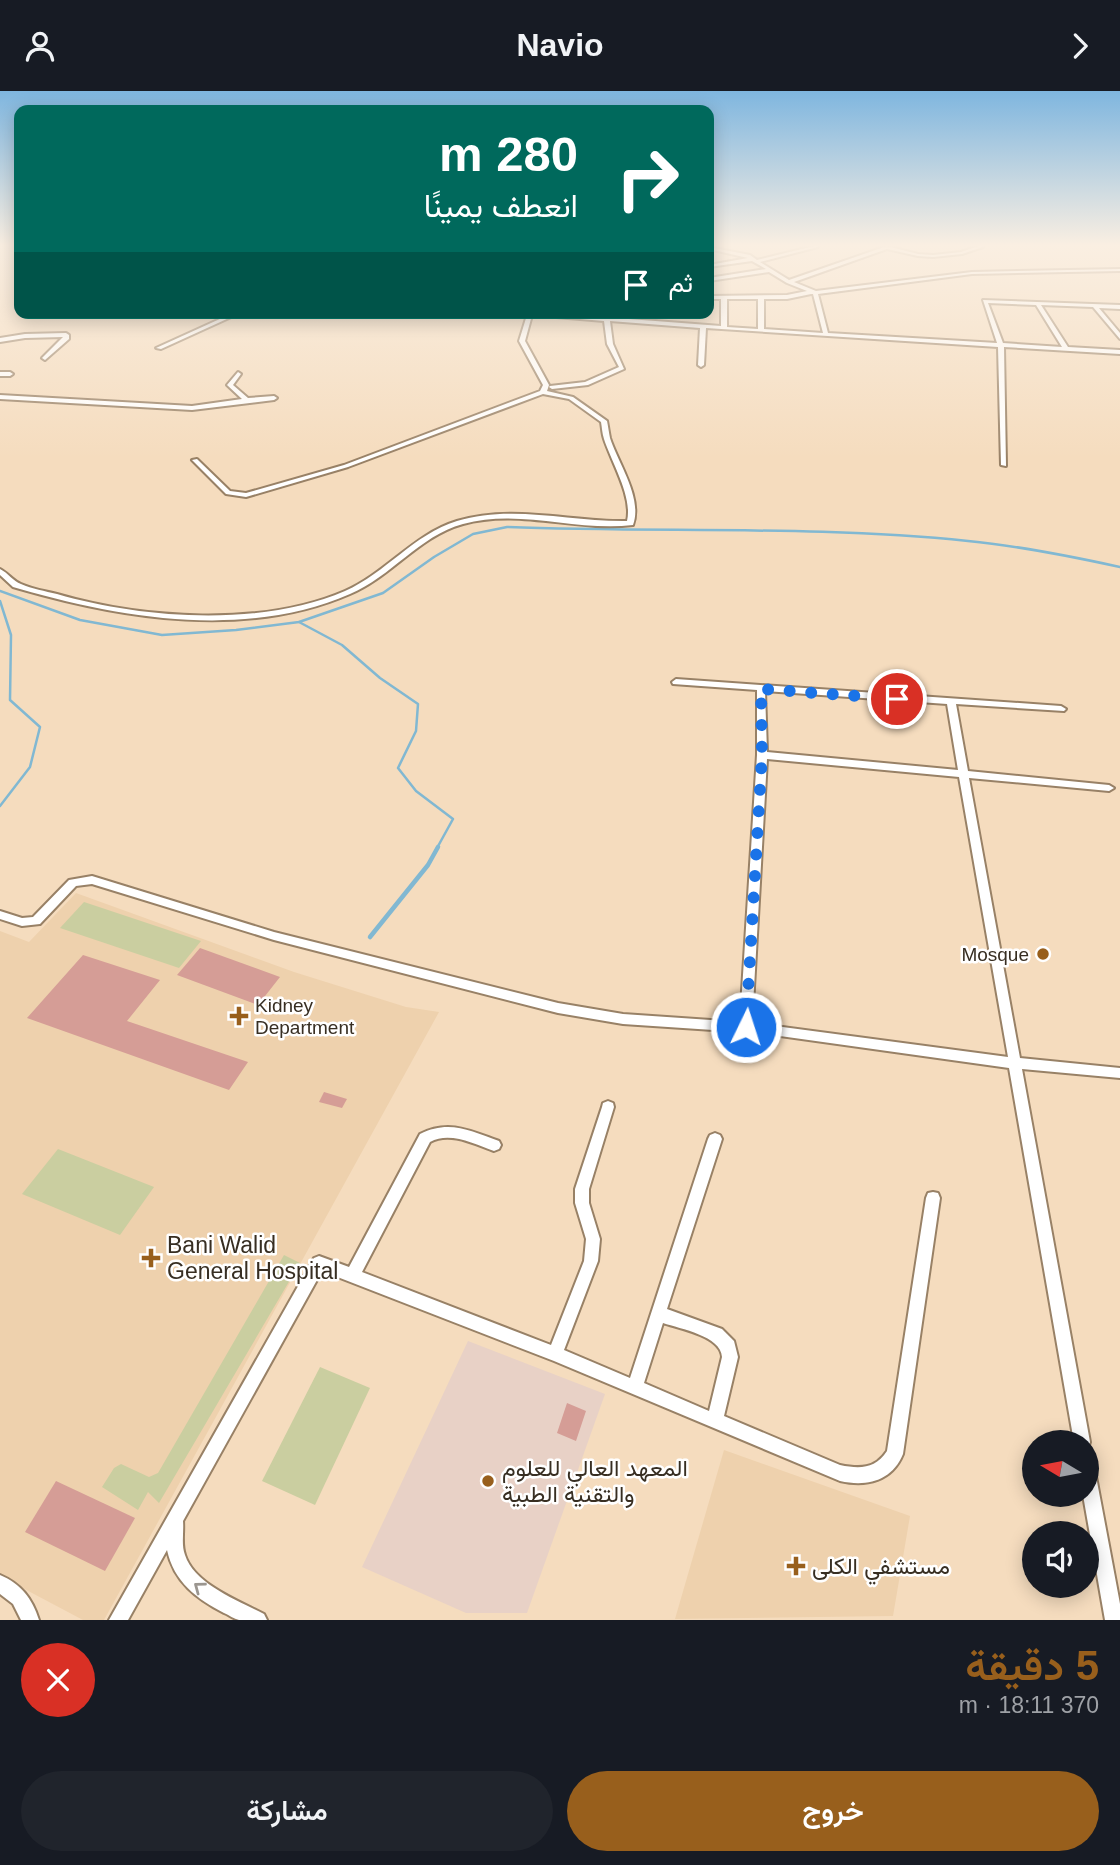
<!DOCTYPE html>
<html lang="ar">
<meta charset="utf-8">
<style>
:root{--surface:#171b24;--page:#20242c;--text:#f1f3f6;--muted:#9ea1a6;--accent:#985f1c}
body{margin:0;font-family:Helvetica,Vazirmatn,sans-serif;background:var(--page);color:var(--text);direction:rtl;height:100vh;display:flex;flex-direction:column;font-size:26px;white-space:nowrap}
*{box-sizing:border-box;margin:0}
p{font-size:23px;color:var(--muted)}
.icon{flex:none;width:38px;height:38px;fill:none;stroke:currentColor;stroke-width:2;stroke-linecap:round;stroke-linejoin:round}
.map{position:relative;height:1529px;overflow:hidden;direction:ltr}
.panel{display:flex;flex-direction:column;background:var(--surface);flex:1}
.panel>*{flex:none}
.hud{position:absolute;left:14px;top:14px;width:700px;height:214px;border-radius:14px;box-shadow:0 4px 18px #0003;direction:rtl;background:#00695c;color:#fff;overflow:hidden}
.needle{width:46px;rotate:280deg}
.controls{position:absolute;left:1022px;top:1339px;display:grid;gap:14px}
.controls a{display:grid;place-items:center;width:77px;height:77px;border-radius:50%;background:var(--surface);box-shadow:0 4px 18px #0003;font-size:35px}
.pin{position:absolute;display:grid;place-items:center;width:60px;height:60px;color:#fff;margin:-30px;border:4px solid #fff;border-radius:50%;box-shadow:0 2px 7px #0007}
.me{position:absolute;width:77px;margin:-38px;rotate:4deg;stroke-linejoin:round;filter:drop-shadow(0 0 5px #0008)}
.turn{display:flex;align-items:center;gap:24px;height:147px;padding:0 21px;font-size:32px}
.turn .icon{width:91px;height:91px;stroke-width:2.5}
.turn b{display:block;font-size:49px;line-height:60px}
.then{display:flex;align-items:center;height:66px;padding:0 21px;background:#0003;gap:14px;font-size:26px}
.round{display:grid;place-items:center;flex:none;width:74px;height:74px;border-radius:37px;background:var(--page)}
.head{display:flex;align-items:center;justify-content:space-between;height:119px;padding:0 21px}
h1{font-size:42px;font-weight:600;line-height:52px;color:var(--accent)}
.primary-button{display:flex;gap:14px;margin-top:auto;padding:14px 21px}
.primary-button a{flex:1;height:80px;border-radius:42px;background:var(--accent);color:#fff;font-size:28px;font-weight:600;line-height:80px;text-align:center}
.primary-button a+a{background:var(--page);color:var(--text)}
header{display:flex;justify-content:space-between;align-items:center;height:91px;padding:0 21px;background:var(--surface);font-size:32px;font-weight:600}
.map>svg:first-child{display:block}
.built{fill:#eed1ad}
.education{fill:#e8d1c6}
.green{fill:#cacea0}
.lines{fill:none;stroke-linecap:round;stroke-linejoin:round}
.stream-far1{stroke:#81b8d2;stroke-width:2.5}
.stream{stroke:#81b8d2;stroke-width:4.5}
.building{fill:#d59d96}
.minor-casing{stroke:#988166;stroke-width:4}
.minor{fill:#fff;fill-rule:evenodd}
.oneway{stroke:#9b9690}
.route{stroke:#1a73e8;stroke-width:12;stroke-dasharray:0 21.6}
.poi-dot{fill:#985f1c;stroke:#fff;stroke-width:2.5}
.labels{text-anchor:middle;dominant-baseline:central;stroke-width:5;stroke-linejoin:round;paint-order:stroke}
.poi-label{font-size:19px;fill:#372e22;stroke:#fff;text-anchor:end}
.near-poi-label{font-size:23px;fill:#372e22;stroke:#fff;text-anchor:start}
</style>
<header><svg class="icon" aria-label="forward" viewBox="0 0 24 24"><path d="M9 5l7 7-7 7"/></svg>Navio<svg class="icon" aria-label="person" viewBox="0 0 24 24"><circle cx="12" cy="8" r="4"/><path d="M4 21q1-7 8-7t8 7"/></svg></header>
<div class="map">
<svg width="1120" height="1529" viewBox="0 0 1120 1529">
<rect width="100%" height="100%" fill="#f5dcbe"/>
<!-- built -->
<g class="built">
<path d="M76,802l218,79 112,35 33,5 -335,608h-21l-83,-44v-645l29,11z"/>
<path d="M724,1359l186,66 -17,100 -218,3z"/>
</g>
<!-- education -->
<path class="education" d="M468,1250l137,53 -78,219h-61l-104,-46z"/>
<!-- green -->
<g class="green">
<path d="M84,811l117,39 -22,27 -119,-40z"/>
<path d="M58,1058l96,38 -34,48 -98,-41z"/>
<path d="M284,1164l16,8 -141,240 -11,-11 -10,18 -36,-23 12,-19 7,-4 28,13 9,-4z"/>
<path d="M320,1276l50,21 -55,117 -53,-24z"/>
</g>
<g class="lines">
<!-- stream-far1 -->
<g class="stream-far1">
<path d="M0,500l80,29 82,15 74,-5 63,-8 84,-29 51,-36 39,-23 34,-7c153,6 308,-2 461,14 52,5 102,15 152,26"/>
<path d="M0,510l11,34 -1,65 30,27 -10,40 -30,39"/>
<path d="M299,531l43,23 38,33 38,26 -2,27 -18,37 18,23 37,28 -16,29"/>
</g>
<!-- stream -->
<path class="stream" d="M370,846l58,-72 10,-18"/>
</g>
<!-- building -->
<g class="building">
<path d="M200,857l80,29 -22,28 -81,-30z"/>
<path d="M83,864l77,25 -33,41 121,41 -19,28 -202,-72z"/>
<path d="M324,1001l23,7 -5,9 -23,-6z"/>
<path d="M567,1312l19,8 -10,30 -19,-8z"/>
<path d="M56,1390l79,37 -30,53 -80,-39z"/>
</g>
<g class="lines">
<defs>
<g id="minor">
<path d="M976,153h5l2,3 -21,7 -29,3 -15,-1 -31,-7 -93,33 22,9 156,-19 148,-3v2l-148,3 -154,20 10,39 169,10 -14,-43 137,5v4l-21,-1 21,25v6l-27,-32 -52,-2 27,42 52,3v4l-116,-7 2,119 -5,-1 -3,-118 -292,-19 -2,37 -3,2 -3,-2 2,-37 -90,-7 3,23 11,25 -36,16 -36,4 -3,-2 1,-1 35,-4 34,-15 -12,-23 -3,-23 -72,-6 -7,26 24,44 -2,6 26,6 34,24c1,5 2,12 3,17 8,25 33,60 23,87 -57,7 -114,-17 -170,-1 -44,12 -72,53 -113,70 -103,45 -226,25 -330,-5l-7,-2 -13,-12v-6c8,4 13,12 21,15 11,5 24,7 36,10 86,25 205,33 288,-3 41,-18 69,-57 112,-70 55,-17 114,1 170,0 6,-24 -16,-60 -23,-82 -2,-6 -2,-12 -3,-17l-32,-23 -26,-5 -195,73 -102,30 -20,-3 -34,-34 5,-1 33,32 16,2 98,-28 196,-74 3,-6 -24,-44 8,-26 -4,-2h27l171,13v-27h-12v-3l78,-1 20,-4 -20,-8 -18,-11 -60,9v-3l57,-9 -14,-8 -43,6v-2l39,-7 -39,-9v-2l41,8 7,5 61,-15v2l-58,15 29,18 98,-34 31,8 15,1 28,-3 17,-6zM811,203h2l10,39 -59,-4v-30h23zM727,208h31v30l-31,-2zM988,212l48,2 26,42 -59,-4z"/>
<path d="M233,222h7l-79,36 -5,-1z"/>
<path d="M25,243l41,-1 3,2v4l-24,21 -3,-2 21,-21 -38,1 -25,4v-4z"/>
<path d="M0,281h10l3,2 -3,2h-10z"/>
<path d="M238,281l3,2 -8,11 15,13 26,-2 3,2 -3,2 -82,10 -192,-11v-4l192,11 50,-7 -15,-14z"/>
<path d="M676,588l385,27 5,3 -2,2 -108,-7 12,67 141,14 5,3 -5,3 -140,-13 51,280 100,10v10l-98,-9 68,373 -2,6 -1,-6h-13l-65,-374 -251,-35 -135,-9 -65,-11 -284,-73 -182,-56 -16,2 -36,38 -18,2 -22,-7v-8l22,7 11,-1 36,-37 23,-4 182,56 284,71 65,11 117,8 17,-267v-65l-84,-6 -1,-2zM765,600l182,13 11,66 -191,-18zM767,668l192,18 49,280 -256,-34z"/>
<path d="M608,1010l5,2 1,4 -25,82v14l11,36 -2,22 -34,89 66,28 78,-239 2,-4 5,-2 5,2 2,4 -55,170 55,20 12,12 4,16 -14,59 116,49c20,4 35,4 47,-14l39,-253 2,-5 5,-1 5,1 2,5 -37,256c-11,27 -36,33 -63,27l-286,-120 -232,-90 -139,250c1,12 -2,23 2,34 9,29 54,46 79,59l3,6c-9,0 -20,0 -28,0 -5,-1 -10,-5 -15,-7 -27,-14 -50,-31 -57,-63l-39,70h-19l205,-362 5,-2 30,11 71,-133c29,-15 51,-3 79,7l2,4 -2,4 -5,2c-20,-7 -44,-20 -64,-9l-68,130 189,73 33,-84 2,-22 -11,-36v-14l27,-82 1,-4zM663,1232c18,6 58,13 59,34l-13,54 -65,-28z"/>
<path d="M1087,1372l6,2 2,6 25,133v16h-15l-22,-125h4z"/>
<path d="M0,1484c21,9 32,23 39,45h-18l-8,-16 -13,-10z"/>
</g>
</defs>
<!-- minor casing -->
<use href="#minor" class="minor-casing"/>
<!-- minor -->
<use href="#minor" class="minor"/>
</g>
<!-- one-way arrows -->
<defs><path id="oneway-chevron" d="M-2-3.5L2.5 0L-2 3.5" fill="none" stroke-width="1.6" stroke-linecap="round" stroke-linejoin="round" transform="scale(1.75)"/></defs>
<use class="oneway" href="#oneway-chevron" transform="translate(199 1496) rotate(-143)"/>
<!-- sky -->
<linearGradient id="sky" x2="0" y2="1"><stop stop-color="#7fb6df"/><stop offset="0.42" stop-color="#faefe2"/><stop offset="1" stop-color="#faefe2" stop-opacity="0"/></linearGradient>
<rect width="1120" height="367" fill="url(#sky)"/>
<g class="lines">
<!-- route -->
<path class="route" d="M746,936l16,-272 -1,-66 136,10"/>
</g>
<!-- markers -->
<g class="poi-dot">
<circle cx="1043" cy="863" r="7"/>
<path d="M235.5 914.5h7v7h7v7h-7v7h-7v-7h-7v-7h7z"/>
<path d="M147.5 1156.5h7v7h7v7h-7v7h-7v-7h-7v-7h7z"/>
<circle cx="488" cy="1390" r="7"/>
<path d="M792.5 1464.5h7v7h7v7h-7v7h-7v-7h-7v-7h7z"/>
</g>
<g class="labels">
<!-- poi labels -->
<g class="poi-label">
<text x="1029" y="863">Mosque</text>
<text x="255" y="914" text-anchor="start">Kidney<tspan x="255" dy="22">Department</tspan></text>
</g>
<!-- near-poi labels -->
<g class="near-poi-label">
<text x="167" y="1154">Bani Walid<tspan x="167" dy="26">General Hospital</tspan></text>
<text x="502" y="1377">المعهد العالي للعلوم<tspan x="502" dy="26">والتقنية الطبية</tspan></text>
<text x="812" y="1475">مستشفي الكلى</text>
</g>
</g>
</svg>
<div class="controls">
<a><svg class="needle" viewBox="-14 -14 28 28"><path d="M0-13l5 13h-10z" fill="#e53935"/><path d="M0 13l5-13h-10z" fill="#9ea1a6"/></svg></a>
<a><svg class="icon" aria-label="sound" viewBox="0 0 24 24"><path d="M4 9h4l5-4v14l-5-4H4zM17 9q2 3 0 6"/></svg></a>
</div>
<div class="pin" style="left:897px;top:608px;background:#d93025"><svg class="icon" aria-label="arrive" viewBox="0 0 24 24"><path d="M6 21V4h12l-3 4 3 4H6"/></svg></div>
<svg class="me" style="left:746px;top:936px" viewBox="-20 -20 40 40"><circle r="17" fill="#1a73e8" stroke="#fff" stroke-width="3"/><path d="M0-11L8 9 0 5-8 9z" fill="#fff"/></svg>
<div class="hud">
<div class="turn"><svg class="icon" aria-label="right" viewBox="0 0 24 24"><path d="M7 20v-9h11M14 6l5 5-5 5"/></svg><div><b>280 m</b>انعطف يمينًا</div></div>
<div class="then">ثم<svg class="icon" aria-label="arrive" viewBox="0 0 24 24"><path d="M6 21V4h12l-3 4 3 4H6"/></svg></div>
</div>
</div>
<section class="panel">
<div class="head"><div><h1>5 دقيقة</h1><p>370 m · 18:11</p></div><a class="round" style="background:#d93025;color:#fff"><svg class="icon" aria-label="close" viewBox="0 0 24 24"><path d="M6 6l12 12M18 6L6 18"/></svg></a></div>
<div class="primary-button"><a>خروج</a><a>مشاركة</a></div>
</section>
